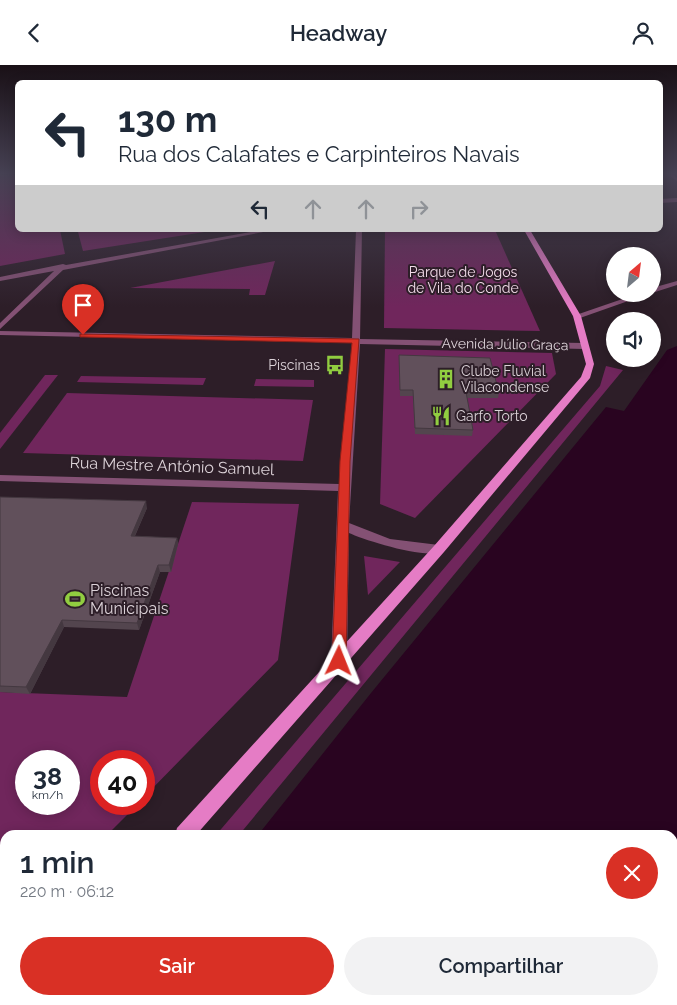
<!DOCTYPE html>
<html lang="pt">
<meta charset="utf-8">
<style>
:root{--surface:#fff;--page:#f2f2f3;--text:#1f2937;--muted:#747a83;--accent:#d93025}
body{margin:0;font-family:Raleway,sans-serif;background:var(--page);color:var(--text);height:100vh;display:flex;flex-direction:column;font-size:19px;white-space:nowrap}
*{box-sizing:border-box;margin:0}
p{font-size:16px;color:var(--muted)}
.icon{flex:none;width:28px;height:28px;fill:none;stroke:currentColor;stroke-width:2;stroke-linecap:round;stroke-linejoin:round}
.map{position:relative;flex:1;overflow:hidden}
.side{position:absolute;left:0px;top:765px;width:678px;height:175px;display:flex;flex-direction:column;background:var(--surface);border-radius:15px 15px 0 0;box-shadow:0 2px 12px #0003}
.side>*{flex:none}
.hud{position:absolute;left:15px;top:15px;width:648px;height:152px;border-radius:8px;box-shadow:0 2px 12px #0003;background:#fff;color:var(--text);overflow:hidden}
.needle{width:32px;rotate:28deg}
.buttons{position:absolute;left:606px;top:182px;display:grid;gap:10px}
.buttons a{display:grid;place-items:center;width:55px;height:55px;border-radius:50%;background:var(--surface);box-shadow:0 2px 12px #0003;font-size:25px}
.speed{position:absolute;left:15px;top:685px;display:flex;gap:10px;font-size:25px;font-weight:700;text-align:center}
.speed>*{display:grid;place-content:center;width:65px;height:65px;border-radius:50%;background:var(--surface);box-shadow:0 2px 12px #0003;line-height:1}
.speed small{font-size:12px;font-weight:400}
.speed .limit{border:8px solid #d22;background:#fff;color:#111}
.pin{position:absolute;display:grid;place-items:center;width:42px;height:42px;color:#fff;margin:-51px -21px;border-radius:50% 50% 50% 0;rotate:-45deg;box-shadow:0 0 5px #0007}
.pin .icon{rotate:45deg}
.me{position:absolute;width:55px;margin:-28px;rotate:2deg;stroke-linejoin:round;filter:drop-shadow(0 0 4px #0008)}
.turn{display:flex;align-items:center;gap:18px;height:105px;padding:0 20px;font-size:22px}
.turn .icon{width:65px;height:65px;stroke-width:2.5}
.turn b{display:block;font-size:35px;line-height:42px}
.lanes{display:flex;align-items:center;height:48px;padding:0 20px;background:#0003;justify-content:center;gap:25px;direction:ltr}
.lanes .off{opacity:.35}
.round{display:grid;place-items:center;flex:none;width:52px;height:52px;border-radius:26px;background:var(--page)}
.summary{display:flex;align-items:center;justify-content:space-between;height:85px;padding:0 20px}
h1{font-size:30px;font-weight:600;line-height:38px}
.button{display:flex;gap:10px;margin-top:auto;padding:10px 20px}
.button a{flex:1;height:58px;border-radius:30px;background:var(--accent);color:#fff;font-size:20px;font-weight:600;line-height:58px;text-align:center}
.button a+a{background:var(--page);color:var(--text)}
header{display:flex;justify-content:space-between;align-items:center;height:65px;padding:0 20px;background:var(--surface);font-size:22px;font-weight:600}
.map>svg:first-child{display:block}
.green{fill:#70265c;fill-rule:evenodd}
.water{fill:#290420}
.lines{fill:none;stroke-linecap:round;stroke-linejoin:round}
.minor{fill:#845174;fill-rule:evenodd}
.major{fill:#e57cc5;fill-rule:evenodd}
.wall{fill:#53454e}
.shaded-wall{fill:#443840}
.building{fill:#61505b;stroke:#443840}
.route{fill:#d93025;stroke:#8d1f18}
.labels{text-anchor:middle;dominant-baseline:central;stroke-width:4;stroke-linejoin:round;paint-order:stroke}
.far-park-label{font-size:14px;fill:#f2dbe9;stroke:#2d1e28}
.far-street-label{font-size:14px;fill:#dcd2d8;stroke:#2d1e28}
.far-poi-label{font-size:14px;fill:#dcd2d8;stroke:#2d1e28;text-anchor:start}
.street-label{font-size:16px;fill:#dcd2d8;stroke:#2d1e28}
.poi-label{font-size:16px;fill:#dcd2d8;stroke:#2d1e28;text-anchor:start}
</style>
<header><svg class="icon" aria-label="back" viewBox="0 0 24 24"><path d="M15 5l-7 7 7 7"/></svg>Headway<svg class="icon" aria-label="person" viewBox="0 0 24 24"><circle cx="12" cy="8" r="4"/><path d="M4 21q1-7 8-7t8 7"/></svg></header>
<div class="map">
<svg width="677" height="940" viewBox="0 0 677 940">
<rect width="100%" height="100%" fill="#2d1e28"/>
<!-- green -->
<g class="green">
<path d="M0,110h17l1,55h42l5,24 -65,12z"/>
<path d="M92,165h106l3,2 16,-2 -134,21 -5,-19z"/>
<path d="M385,165h110l45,101 -156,-3z"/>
<path d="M275,196l-10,34h-16l1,-6 -120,-1z"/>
<path d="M385,284l167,4 4,21 -141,144 -35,-14z"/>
<path d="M606,301l17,4 -384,465h-23l384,-449z"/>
<path d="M45,310h13l-58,74v-16z"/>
<path d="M81,311l125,2 -3,7 -126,-3z"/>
<path d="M256,314l58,1v7l-60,-1z"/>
<path d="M67,328l246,7 -10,61 -280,-8z"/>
<path d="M192,437l107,2 -21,156 -134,137v-36h-43v43h37l-31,31h-102v104l-5,6v-253l127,5zM26,696h43v43h-43z"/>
<path d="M364,491l36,6 -32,33z"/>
</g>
<!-- water -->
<path class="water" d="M677,281v659h-554l4,-5h545v-165h-414l113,-142 235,-286 18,4 43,-61z"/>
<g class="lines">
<!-- minor -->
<g class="minor">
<path d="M669,110h5l3,3v3z"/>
<path d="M677,133v4l-17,1v-4z"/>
<path d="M261,165h13l-211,40 -63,59v-6l54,-52 -54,10v-4l63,-13 3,1z"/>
<path d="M356,165h6l-2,109 224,4 4,3 -4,3 -224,-5 -11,179 41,16 49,6 6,4c-10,14 -81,-9 -96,-16l-2,128 -3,4 -5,2 -5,-2 -3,-4 7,-170 -338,-10v-6l339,9 13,-141 -352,-8v-4l352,7z"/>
<path d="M677,216v4l-25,8v-5z"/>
<path d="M637,229h11l-68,24 -7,-2z"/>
</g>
<!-- major -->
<g class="major">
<path d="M524,165h6l51,86 13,48 -4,14 -146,174 -248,283h-21l2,-7 257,-282 147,-169 5,-13 -13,-48z"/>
<path d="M23,935h25l-2,5h-25z"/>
</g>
</g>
<!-- wall -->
<g class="wall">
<path d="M399,290l100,38 -1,5h-31l6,32 -1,6 -57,-2 -2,-38h-13z"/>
<path d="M0,432l147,11 -12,28 42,2 1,6 -7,28h-11l-21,58 -75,-3 -34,67 -30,-2z"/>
</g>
<!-- shaded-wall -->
<g class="shaded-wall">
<path d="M146,436l1,7 -15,34 -1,-6z"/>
<path d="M177,473l1,6 -7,28 -2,-7z"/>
<path d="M158,500l2,7 -21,58 -2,-7z"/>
<path d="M62,555l2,7 -34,67 -4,-7z"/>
</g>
<!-- building -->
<g class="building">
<path d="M399,290l91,3 9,35 -33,-1 7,38 -58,-2 -2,-38h-13z"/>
<path d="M0,432l146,4 -15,35 46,2 -8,27h-11l-21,58 -75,-3 -36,67 -26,-1z"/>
</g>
<!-- sky -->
<linearGradient id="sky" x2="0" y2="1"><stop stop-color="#191016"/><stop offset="0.45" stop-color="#464153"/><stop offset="1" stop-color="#464153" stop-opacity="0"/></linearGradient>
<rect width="677" height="242" fill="url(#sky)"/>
<!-- route -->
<path class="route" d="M80,269l279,5 -9,122 -4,200 -2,4 -5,2 -5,-2 -2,-4 8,-200 12,-118 -269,-6h-3z"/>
<!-- icons -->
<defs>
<symbol id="bus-bare" viewBox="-9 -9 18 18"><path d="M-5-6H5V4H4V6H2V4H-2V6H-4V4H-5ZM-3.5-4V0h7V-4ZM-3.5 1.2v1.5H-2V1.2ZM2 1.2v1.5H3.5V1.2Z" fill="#91cd40" stroke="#2d1e28" stroke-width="2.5" paint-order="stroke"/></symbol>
<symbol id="building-bare" viewBox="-9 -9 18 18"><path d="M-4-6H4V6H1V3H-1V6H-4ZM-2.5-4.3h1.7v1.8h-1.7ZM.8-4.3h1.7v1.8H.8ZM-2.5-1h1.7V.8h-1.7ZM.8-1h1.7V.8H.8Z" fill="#91cd40" stroke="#2d1e28" stroke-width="2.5" paint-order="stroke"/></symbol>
<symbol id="restaurant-bare" viewBox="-9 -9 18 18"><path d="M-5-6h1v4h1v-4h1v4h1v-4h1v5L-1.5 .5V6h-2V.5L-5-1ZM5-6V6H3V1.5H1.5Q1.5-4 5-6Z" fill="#91cd40" stroke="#2d1e28" stroke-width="2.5" paint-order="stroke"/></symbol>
<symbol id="stadium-bare" viewBox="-9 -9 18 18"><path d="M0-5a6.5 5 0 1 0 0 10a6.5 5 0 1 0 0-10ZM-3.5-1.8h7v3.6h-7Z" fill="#91cd40" stroke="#2d1e28" stroke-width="2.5" paint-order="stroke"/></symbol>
</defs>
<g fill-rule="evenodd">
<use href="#bus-bare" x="321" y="286" width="28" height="28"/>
<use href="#building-bare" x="432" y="300" width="28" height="28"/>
<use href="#restaurant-bare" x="427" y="337" width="28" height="28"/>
<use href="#stadium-bare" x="61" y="520" width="28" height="28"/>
</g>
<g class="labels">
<!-- far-park labels -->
<g class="far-park-label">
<text x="463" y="207">Parque de Jogos<tspan x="463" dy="16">de Vila do Conde</tspan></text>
</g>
<!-- far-street labels -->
<g class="far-street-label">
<text transform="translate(505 279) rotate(1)">Avenida Júlio Graça</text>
</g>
<!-- far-poi labels -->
<g class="far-poi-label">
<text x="320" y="300" text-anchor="end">Piscinas</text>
<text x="461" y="306">Clube Fluvial<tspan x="461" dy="16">Vilacondense</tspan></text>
<text x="456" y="351">Garfo Torto</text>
</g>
<!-- street labels -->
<g class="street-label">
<text transform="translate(172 401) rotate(2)">Rua Mestre António Samuel</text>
</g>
<!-- poi labels -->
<g class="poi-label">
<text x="90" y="525">Piscinas<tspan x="90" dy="18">Municipais</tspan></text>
</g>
</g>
</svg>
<div class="buttons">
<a><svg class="needle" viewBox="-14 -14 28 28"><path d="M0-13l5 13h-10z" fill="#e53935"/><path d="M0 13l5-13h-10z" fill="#747a83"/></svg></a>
<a><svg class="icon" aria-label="sound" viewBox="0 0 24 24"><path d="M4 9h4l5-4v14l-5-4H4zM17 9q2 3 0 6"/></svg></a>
</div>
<div class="speed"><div>38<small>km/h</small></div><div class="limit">40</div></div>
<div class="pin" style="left:83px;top:270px;background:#d93025"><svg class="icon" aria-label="arrive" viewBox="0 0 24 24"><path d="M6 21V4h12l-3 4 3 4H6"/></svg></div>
<svg class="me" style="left:339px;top:596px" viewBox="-20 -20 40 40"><path d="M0-17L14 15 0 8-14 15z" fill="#d93025" stroke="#fff" stroke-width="4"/></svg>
<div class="hud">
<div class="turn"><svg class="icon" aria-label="left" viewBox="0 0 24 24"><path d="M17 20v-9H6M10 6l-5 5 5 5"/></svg><div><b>130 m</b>Rua dos Calafates e Carpinteiros Navais</div></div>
<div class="lanes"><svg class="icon" aria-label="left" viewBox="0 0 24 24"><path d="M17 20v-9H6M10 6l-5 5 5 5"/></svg><svg class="icon off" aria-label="ahead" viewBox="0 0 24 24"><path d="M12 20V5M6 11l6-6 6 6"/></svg><svg class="icon off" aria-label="ahead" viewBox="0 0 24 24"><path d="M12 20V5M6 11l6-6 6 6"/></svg><svg class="icon off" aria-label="right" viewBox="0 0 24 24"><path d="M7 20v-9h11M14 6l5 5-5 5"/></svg></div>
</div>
<section class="side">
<div class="summary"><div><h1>1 min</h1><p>220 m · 06:12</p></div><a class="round" style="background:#d93025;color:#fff"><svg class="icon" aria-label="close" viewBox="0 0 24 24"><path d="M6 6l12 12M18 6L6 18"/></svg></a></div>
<div class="button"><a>Sair</a><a>Compartilhar</a></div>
</section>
</div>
